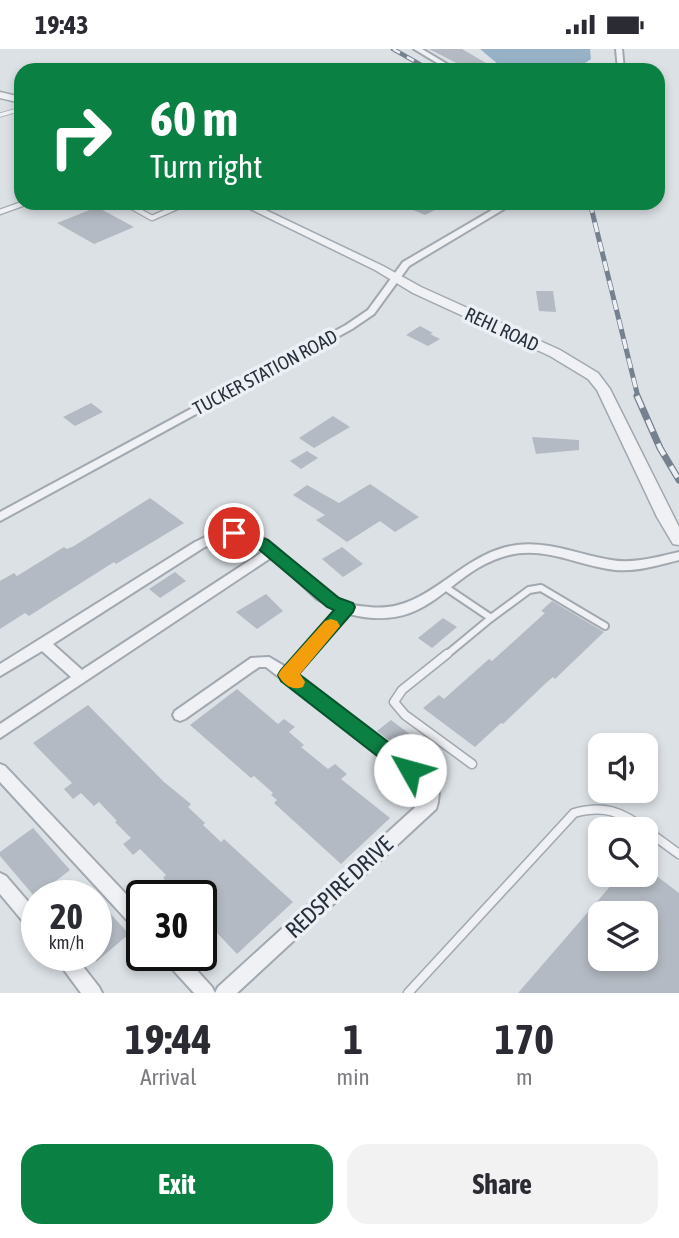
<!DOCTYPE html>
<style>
:root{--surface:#fff;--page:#f2f2f3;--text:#2b2b33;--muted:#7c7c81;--accent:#0b8043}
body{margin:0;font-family:"Asap Condensed",sans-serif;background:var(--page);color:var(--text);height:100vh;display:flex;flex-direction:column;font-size:26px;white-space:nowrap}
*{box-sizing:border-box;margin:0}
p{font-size:23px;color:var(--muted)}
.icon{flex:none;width:38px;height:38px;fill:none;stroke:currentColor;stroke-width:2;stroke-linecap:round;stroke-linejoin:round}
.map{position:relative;height:944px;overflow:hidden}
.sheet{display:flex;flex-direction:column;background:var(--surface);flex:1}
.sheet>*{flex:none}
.top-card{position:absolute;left:14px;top:14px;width:651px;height:147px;border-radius:21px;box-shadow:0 4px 10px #0003;background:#0b8043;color:#fff;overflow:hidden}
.controls{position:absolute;left:588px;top:684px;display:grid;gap:14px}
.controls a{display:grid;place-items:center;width:70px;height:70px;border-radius:14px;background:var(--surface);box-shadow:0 4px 10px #0003;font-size:35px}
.speed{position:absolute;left:21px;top:831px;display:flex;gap:14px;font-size:35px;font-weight:700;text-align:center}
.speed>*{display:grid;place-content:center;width:91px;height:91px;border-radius:50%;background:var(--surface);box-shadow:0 4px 10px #0003;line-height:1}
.speed small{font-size:18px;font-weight:400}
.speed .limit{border:4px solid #111;border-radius:10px;background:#fff;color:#111}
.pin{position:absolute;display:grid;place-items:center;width:60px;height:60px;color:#fff;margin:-30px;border:4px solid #fff;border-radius:50%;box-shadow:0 2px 7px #0007}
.me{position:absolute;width:77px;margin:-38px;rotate:308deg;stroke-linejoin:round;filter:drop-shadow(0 0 5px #0008)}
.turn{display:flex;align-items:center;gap:24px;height:147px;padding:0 21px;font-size:32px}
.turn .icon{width:91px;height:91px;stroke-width:2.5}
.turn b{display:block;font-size:49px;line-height:60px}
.eta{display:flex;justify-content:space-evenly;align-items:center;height:119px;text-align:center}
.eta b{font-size:42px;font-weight:700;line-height:49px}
.cta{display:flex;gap:14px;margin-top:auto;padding:14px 21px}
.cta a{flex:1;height:80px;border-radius:21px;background:var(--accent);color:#fff;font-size:28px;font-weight:700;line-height:80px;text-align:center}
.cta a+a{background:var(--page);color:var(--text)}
.status{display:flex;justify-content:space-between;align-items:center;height:49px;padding:0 35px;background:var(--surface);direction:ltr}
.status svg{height:19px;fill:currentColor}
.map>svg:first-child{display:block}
.water{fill:#97b1c6}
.building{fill:#b4bac3;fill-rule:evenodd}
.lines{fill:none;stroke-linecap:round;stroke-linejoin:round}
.service-far3-casing{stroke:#a2a8b0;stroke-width:5}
.service-far2-casing{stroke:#a2a8b0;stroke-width:7}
.service-far1-casing{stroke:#a2a8b0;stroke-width:10}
.service-casing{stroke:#a2a8b0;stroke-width:11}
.minor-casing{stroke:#a2a8b0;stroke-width:4}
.tertiary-casing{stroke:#a2a8b0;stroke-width:3}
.service-far3{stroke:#eff1f5;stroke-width:3.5}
.service-far2{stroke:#eff1f5;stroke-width:4.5}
.service-far1{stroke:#eff1f5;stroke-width:6}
.service{stroke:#eff1f5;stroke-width:8}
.minor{fill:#eff1f5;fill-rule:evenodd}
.tertiary{fill:#eff1f5;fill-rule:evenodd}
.rail-far2-casing{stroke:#76818f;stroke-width:4.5}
.rail-far1-casing{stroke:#76818f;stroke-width:5}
.rail-casing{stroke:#76818f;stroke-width:7}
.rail-far2{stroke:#ecf0f4;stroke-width:2.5;stroke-dasharray:8;stroke-linecap:butt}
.rail-far1{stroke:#ecf0f4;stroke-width:3.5;stroke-dasharray:10;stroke-linecap:butt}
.rail{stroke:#ecf0f4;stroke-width:4.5;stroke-dasharray:13;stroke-linecap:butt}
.route{fill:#0b8043;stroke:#07532c;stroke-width:2}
.slow{fill:#f59e0b}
.labels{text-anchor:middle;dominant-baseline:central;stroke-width:7;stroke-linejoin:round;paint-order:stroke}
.street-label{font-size:19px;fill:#26303c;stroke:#ecf0f4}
.near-street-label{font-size:23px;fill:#26303c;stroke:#ecf0f4}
</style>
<div class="status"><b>19:43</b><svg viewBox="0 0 49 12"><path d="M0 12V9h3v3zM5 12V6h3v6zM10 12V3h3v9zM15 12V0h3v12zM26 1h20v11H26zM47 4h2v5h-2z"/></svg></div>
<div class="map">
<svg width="679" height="944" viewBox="0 0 679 944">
<rect width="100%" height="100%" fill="#dce1e6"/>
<!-- water -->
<path class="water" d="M480,0h110l1,10 -16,11h-70z"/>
<!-- building -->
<g class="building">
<path d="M429,0h33l36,21h-28z"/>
<path d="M396,154h53l-24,12z"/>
<path d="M97,158l37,20 -40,17 -37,-21z"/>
<path d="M536,242h17l3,21 -17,-1z"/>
<path d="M420,277l13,7 -3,1 10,5 -12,7 -22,-11z"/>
<path d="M91,354l12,9 -28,14 -12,-9z"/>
<path d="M333,367l17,11 -36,21 -15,-10z"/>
<path d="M532,388l47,3v10l-43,4z"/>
<path d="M307,402l11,7 -17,11 -11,-8z"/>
<path d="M370,435l49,33 -24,15 -15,-11 -33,21 -31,-22 9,-5 -32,-20 14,-10 32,18z"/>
<path d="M150,449l34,25 -68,41 -2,-2 -85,54 -4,-3 -25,16v-48l14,-8 3,3 47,-29 3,2 7,-3z"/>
<path d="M342,498l21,17 -20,13 -21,-18z"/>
<path d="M175,523l11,9 -26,17 -11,-9z"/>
<path d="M266,545l17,17 -26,18 -21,-17z"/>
<path d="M552,552l52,31 -49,47 -2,-2 -6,5 -44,42 -2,-1 -26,24 -52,-39 16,-13 5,4 45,-40 3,2 53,-48 -4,-2z"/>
<path d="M443,569l14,9 -25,21 -14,-10z"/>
<path d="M237,640l41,35 6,-5 11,8 -6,5 15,13 -3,2 27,22 7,-5 12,10 -6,5 49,39 -49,46 -67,-61 3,-3 -6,-5 2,-2 -19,-17 -3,2 -61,-53z"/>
<path d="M88,656l76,77 27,22 -3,3 17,16 -2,2 18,17 3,-3 69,63 -56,52 -36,-38v-20h-20l-18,-18 3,-3 -26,-26 -7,6 -10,-11 8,-6 -16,-16 2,-1 -18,-19 -5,4 -13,-13 -8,6 -9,-10 8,-6 -39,-40z"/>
<path d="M391,671l29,22 -13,12 -30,-23z"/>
<path d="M33,779l37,42 -35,27 -35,-41v-4z"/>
<path d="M646,819l33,25v100h-161l102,-118h26zM600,864h46v46h-46z"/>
<path d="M96,849l33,36 -33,28z"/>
</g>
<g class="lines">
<defs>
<path id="service-far3" d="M0,66l21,-6"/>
<g id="service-far2">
<path d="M125,154l27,15 25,-11 -8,-4"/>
<path d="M0,163l25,-9"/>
</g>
<g id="service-far1">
<path d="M445,538l46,31 38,-28 12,-2 64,38"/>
<path d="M445,607l46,-38"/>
</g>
<g id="service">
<path d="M447,605l-45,36 -8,12 11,13 67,49"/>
<path d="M646,781l33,24"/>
<path d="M408,944l166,-180c30,-8 46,-2 71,16"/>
</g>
<g id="minor">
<path d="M414,0h8l35,21h-8z"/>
<path d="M616,0h6l2,21h-6z"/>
<path d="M504,154h10l-105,63 -35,48 -22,15 -352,192v-9l346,-187 22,-15 35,-48z"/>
<path d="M234,480l18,4 13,6c26,18 46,46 73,61 9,5 20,6 31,7 60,7 90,-55 148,-62 32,-4 63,10 94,15 23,4 46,-3 68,-8v8c-21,5 -42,12 -64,10 -35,-4 -70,-24 -106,-15 -64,16 -76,80 -160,59l-53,61 141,106c3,8 2,20 -1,28l-199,184h-43l-29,-32 -3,-6h21l29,32 3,6 3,-6 204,-186 1,-12 -157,-122h-7l-74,52 -5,2 -5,-2 -2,-4 2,-4 76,-53 18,-1 17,10 51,-57 -20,-11 -45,-42 -272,181v-14l71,-47 -29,-26 -42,25v-12l195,-122 21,-10zM234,488l10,2 20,12 -182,119 -29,-26 150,-96 22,-10z"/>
<path d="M0,715l5,2 137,145v21l-6,-2 -136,-148z"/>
<path d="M0,824l6,3 31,36v21l-6,-2 -31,-37z"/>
<path d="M53,906h21l25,32 3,6h-21z"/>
</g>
<g id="tertiary">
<path d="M0,43l21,5v6l-21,-5z"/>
<path d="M238,154h13l132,63 38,21 139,63 38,23 12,16 69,138v18l-6,-1 -16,-27 -60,-127 -9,-11 -38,-23 -137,-63 -38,-23z"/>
</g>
</defs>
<!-- service-far3 casing -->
<use href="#service-far3" class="service-far3-casing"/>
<!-- service-far2 casing -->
<use href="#service-far2" class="service-far2-casing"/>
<!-- service-far1 casing -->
<use href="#service-far1" class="service-far1-casing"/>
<!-- service casing -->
<use href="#service" class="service-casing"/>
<!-- minor casing -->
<use href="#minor" class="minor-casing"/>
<!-- tertiary casing -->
<use href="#tertiary" class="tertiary-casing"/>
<!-- service-far3 -->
<use href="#service-far3" class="service-far3"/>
<!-- service-far2 -->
<use href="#service-far2" class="service-far2"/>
<!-- service-far1 -->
<use href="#service-far1" class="service-far1"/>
<!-- service -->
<use href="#service" class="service"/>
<!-- minor -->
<use href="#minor" class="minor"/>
<!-- tertiary -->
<use href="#tertiary" class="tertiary"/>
<defs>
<path id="rail-far2" d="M393,0l37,21"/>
<path id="rail-far1" d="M590,154l48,194"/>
<path id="rail" d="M637,347l23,52 19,32"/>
</defs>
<!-- rail-far2 casing -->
<use href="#rail-far2" class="rail-far2-casing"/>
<!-- rail-far1 casing -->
<use href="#rail-far1" class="rail-far1-casing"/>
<!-- rail casing -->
<use href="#rail" class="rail-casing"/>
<!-- rail-far2 -->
<use href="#rail-far2" class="rail-far2"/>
<!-- rail-far1 -->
<use href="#rail-far1" class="rail-far1"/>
<!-- rail -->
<use href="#rail" class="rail"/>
</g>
<!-- route -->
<path class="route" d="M234,479l34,12 71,58 14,5 2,4 -2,5 -54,62 118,90 3,6 -3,6 -7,3 -7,-3 -122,-95 -3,-6 3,-5 53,-60 -7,-3 -71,-60 -28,-10 -2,-4z"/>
<!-- slow -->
<path class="slow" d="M331,570l6,2 3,5 -40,48 5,8 -2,5c-11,4 -19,-2 -25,-12l3,-5 44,-49z"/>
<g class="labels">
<!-- street labels -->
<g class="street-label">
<text transform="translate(502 280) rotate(25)">REHL ROAD</text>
<text transform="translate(265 323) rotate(-28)">TUCKER STATION ROAD</text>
</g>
<!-- near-street labels -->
<g class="near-street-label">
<text transform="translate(339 838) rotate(-43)">REDSPIRE DRIVE</text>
</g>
</g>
</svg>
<div class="controls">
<a><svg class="icon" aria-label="sound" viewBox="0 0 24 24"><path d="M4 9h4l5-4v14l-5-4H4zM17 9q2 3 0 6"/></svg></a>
<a><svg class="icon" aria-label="search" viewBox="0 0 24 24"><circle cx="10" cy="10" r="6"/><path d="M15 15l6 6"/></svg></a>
<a><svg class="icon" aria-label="layers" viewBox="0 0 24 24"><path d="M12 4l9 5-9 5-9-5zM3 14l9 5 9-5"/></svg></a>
</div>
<div class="speed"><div>20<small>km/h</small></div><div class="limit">30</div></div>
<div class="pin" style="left:234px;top:484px;background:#d93025"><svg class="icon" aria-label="arrive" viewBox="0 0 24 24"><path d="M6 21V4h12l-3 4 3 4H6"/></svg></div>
<svg class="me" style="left:410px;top:721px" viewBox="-20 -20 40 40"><circle r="19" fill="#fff"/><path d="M0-13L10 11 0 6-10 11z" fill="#0b8043"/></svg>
<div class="top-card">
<div class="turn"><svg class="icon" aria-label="right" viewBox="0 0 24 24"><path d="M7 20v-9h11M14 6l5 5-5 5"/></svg><div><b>60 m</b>Turn right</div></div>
</div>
</div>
<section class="sheet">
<div class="eta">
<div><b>19:44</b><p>Arrival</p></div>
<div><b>1</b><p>min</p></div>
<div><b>170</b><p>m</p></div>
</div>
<div class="cta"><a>Exit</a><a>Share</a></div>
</section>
